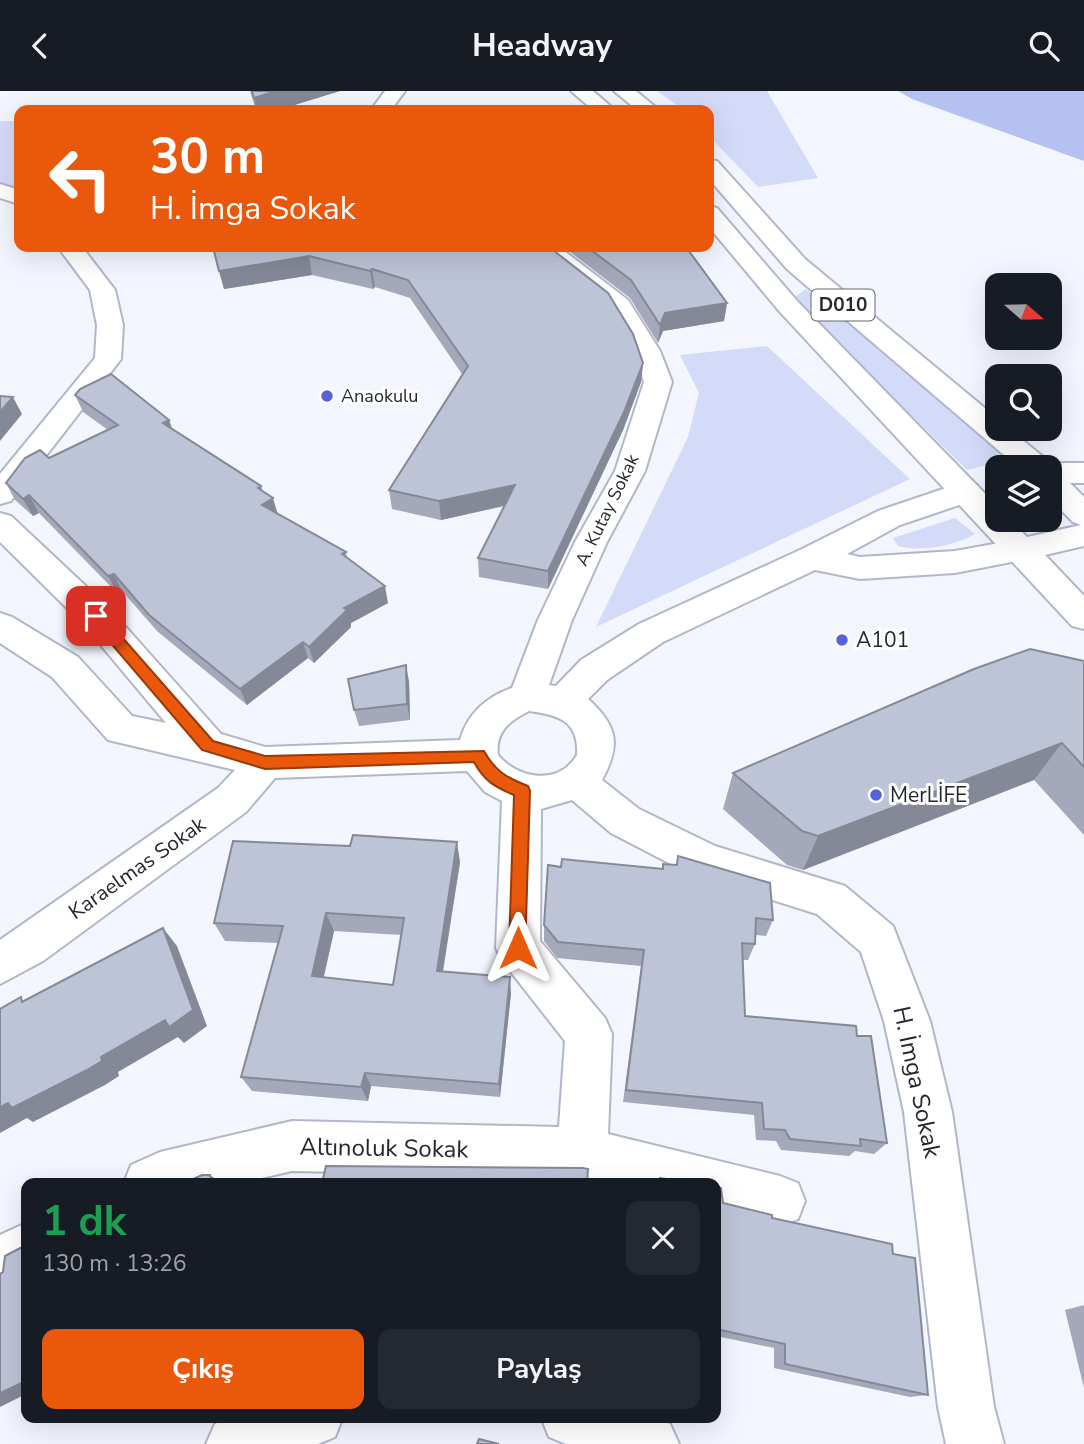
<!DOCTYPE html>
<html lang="tr">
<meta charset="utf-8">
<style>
:root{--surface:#171b24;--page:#242831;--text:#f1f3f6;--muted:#9ea1a6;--accent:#ea580c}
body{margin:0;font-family:"Nunito Sans",sans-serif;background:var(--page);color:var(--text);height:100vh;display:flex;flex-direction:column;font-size:26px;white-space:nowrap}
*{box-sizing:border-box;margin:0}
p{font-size:23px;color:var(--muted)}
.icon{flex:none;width:38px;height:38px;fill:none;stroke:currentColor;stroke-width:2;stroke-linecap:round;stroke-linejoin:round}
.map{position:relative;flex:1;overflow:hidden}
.sheet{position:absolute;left:21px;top:1087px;width:700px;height:245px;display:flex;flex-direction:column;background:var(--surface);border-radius:14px;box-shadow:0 7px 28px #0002}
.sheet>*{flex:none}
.banner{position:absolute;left:14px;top:14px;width:700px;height:147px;border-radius:14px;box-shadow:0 7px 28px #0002;background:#ea580c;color:#fff;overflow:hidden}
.needle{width:46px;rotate:110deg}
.controls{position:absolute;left:985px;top:182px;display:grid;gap:14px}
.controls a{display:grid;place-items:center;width:77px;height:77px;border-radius:14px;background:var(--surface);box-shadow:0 7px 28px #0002;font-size:35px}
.pin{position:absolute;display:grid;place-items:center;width:60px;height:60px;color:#fff;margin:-30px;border-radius:14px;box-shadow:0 4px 10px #0006}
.me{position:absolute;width:77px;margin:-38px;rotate:0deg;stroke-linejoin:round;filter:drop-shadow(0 0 5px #0008)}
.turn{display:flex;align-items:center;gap:24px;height:147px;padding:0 21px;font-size:32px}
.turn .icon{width:91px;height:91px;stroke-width:2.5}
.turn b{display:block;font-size:49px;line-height:60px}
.round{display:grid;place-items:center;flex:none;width:74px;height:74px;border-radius:14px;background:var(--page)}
.summary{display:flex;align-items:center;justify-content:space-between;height:119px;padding:0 21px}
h1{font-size:42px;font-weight:700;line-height:52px;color:#1e9e55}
.cta{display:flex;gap:14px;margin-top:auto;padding:14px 21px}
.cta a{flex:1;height:80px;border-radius:14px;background:var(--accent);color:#fff;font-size:28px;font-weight:700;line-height:80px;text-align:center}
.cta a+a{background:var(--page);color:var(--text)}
header{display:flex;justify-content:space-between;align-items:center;height:91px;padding:0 21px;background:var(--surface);font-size:32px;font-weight:700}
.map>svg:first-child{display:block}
.green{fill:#d4dbf9}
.water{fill:#b4c1f2}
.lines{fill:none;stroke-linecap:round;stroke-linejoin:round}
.minor-casing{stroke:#b1b7cb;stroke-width:4}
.highway-casing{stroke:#b1b7cb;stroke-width:4}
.minor{fill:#fff;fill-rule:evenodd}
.highway{fill:#fff;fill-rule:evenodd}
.wall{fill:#a3a9ba;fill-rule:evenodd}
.shaded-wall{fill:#858997}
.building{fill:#bec4d8;stroke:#858997;stroke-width:2;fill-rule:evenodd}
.route{fill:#ea580c;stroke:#983908;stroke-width:2}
.poi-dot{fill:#5463d9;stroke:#fff;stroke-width:2.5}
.labels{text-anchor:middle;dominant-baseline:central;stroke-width:6;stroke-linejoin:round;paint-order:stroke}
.far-poi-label{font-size:18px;fill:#25272f;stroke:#fff;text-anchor:start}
.far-street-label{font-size:18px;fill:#25272f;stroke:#fff}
.shield{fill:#fff;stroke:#66686d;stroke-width:2}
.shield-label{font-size:19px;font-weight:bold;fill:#25272f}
.poi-label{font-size:21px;fill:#25272f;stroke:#fff;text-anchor:start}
.street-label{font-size:21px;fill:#25272f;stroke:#fff}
.near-street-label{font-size:24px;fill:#25272f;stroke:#fff}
</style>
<header><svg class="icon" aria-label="back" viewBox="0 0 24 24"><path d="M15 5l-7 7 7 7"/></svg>Headway<svg class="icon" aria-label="search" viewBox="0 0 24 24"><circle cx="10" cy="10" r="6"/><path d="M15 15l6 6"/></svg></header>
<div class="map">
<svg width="1084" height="1353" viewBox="0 0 1084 1353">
<rect width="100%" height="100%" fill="#f3f6fe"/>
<!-- green -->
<g class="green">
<path d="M657,0h110l51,87 -60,9 -49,-51v-26h-25z"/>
<path d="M0,30h19v67l-19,-5z"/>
<path d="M806,198l207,169 -46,12 -174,-172z"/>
<path d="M767,255l143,133 -314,148 92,-190 11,-44 -19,-38z"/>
<path d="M955,427l20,16c-21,12 -53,18 -77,12l-5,-8z"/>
</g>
<!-- water -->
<path class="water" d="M898,0h186v70l-172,-62z"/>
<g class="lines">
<defs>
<g id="minor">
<path d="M385,0h20l-14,19h-20z"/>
<path d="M0,93l19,6v14l-19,-6z"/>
<path d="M58,156h24l33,43 8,35 -2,34 -110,142 -11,3v-30l95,-116 2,-33 -7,-35z"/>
<path d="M520,156h34l9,3 65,50 32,51 12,31 -27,89 -38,71 -35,78 -23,65 7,1 25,-26 58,-36 161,-74 78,-39 77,-26 11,-3 11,3 4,7 -4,7 -77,26 -53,29 13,3 95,-6 66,-12 11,3 5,8 -5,8 -77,15 -95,6 -45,-9 -152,72 -56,38 -19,19c30,27 33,46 14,81l37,29 76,37 130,40 48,40 37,95 22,91 42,295 10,37h-58l-8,-37 -34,-295 -20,-91 -23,-69 -44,-38 -127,-40 -79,-41 -39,-33 -31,9 -1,132 65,77 7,16 -4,100 172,42 18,7 7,18 -7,18 -18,7 -64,-16v-27h-109l-25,-6 -290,-6 -52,12h-116l7,-18 29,-13 132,-31 267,6 6,-86 -62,-79 -7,-14 6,-147 -17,-9 -18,-21 -192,7 -29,34 -203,149 -43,23v-44l218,-152 17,-18 -127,-30 -56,-63 -52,-34v-30l12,4 66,40 54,59 34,7 -82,-98 -84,-83v-29l11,3 97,91 113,127 44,13 195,-7c8,-27 26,-43 52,-52l26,-68 37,-78 40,-71 29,-89 -10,-31 -25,-41 -62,-50 -23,-8zM529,620c30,4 50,10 48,44 -18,31 -59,24 -79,0 -3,-23 11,-34 31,-44z"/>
<path d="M1050,372h34v20h-34v-16h-11z"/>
<path d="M26,1132v54l-26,12v-54z"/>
<path d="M227,1326h116l-8,20 -17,7h-112l9,-20z"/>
<path d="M541,1326h115l14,7 9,20h-113l-17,-7z"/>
</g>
<g id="highway">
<path d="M571,0h22l22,19h-22z"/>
<path d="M614,0h22l23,19h-22z"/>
<path d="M709,69l8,1 88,98 193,160v10h11l38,31 4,7 -1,2 -32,-2 -231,-198 -78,-90z"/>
<path d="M709,115l8,2 81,94 200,205v13h12l17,17 54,-12 -8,-3 -23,-23v-28l11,3 23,23v49l-39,9 39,41v33l-12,-3 -292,-314 -71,-85z"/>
</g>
</defs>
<!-- minor casing -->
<use href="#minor" class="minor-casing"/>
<!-- highway casing -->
<use href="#highway" class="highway-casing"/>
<!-- minor -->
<use href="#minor" class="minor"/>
<!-- highway -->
<use href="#highway" class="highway"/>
</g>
<!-- wall -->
<g class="wall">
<path d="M250,0h90l-62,19h-22z"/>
<path d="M118,156h55l-1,1 -52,4z"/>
<path d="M213,156h336l94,116 -2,19 -18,48 -75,159 -69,-12 -1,-19 27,-52 -64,14 -49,-11 -3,-19 73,-116 -52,-76 -35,-11 -2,2 -61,-14 -88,14z"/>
<path d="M561,156h125l41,56 -3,18 -61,10 -5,12 -28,-45 -65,-50z"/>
<path d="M75,304l94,25 3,9 91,63 14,22 69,38 1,6 41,45 -37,20v4l-37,36 -6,-5 -61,47 -90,-74 -35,-40 -5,2 -78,-80 -6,3 -18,-16 -9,-17 43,-25 59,-28 -25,-18z"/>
<path d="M1084,570v174l-50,-55 -231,90 -16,-5 -64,-56 10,-36z"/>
<path d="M409,590l1,39 -51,6 -5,-16z"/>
<path d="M678,765l95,64 -7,16 -10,-1 -1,9 -7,16h-6l3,56 112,20 30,107 -13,11 -19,-3 -6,5 -68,-6 -5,-9 -20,-1 -2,-25 -131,-13 18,-136 -84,-8 -13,-17v-16l17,-58 101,2 1,-5 13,1z"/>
<path d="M460,771l-17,110 68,21 -11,104 -129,-11 -3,15 -116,-10 -11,-14 37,-134 -53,-2 -11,-18zM334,840l68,4 -9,50 -69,-8z"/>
<path d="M716,1096l7,16 170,51 35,141 -18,2 -136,-29v-20l-58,-12z"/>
<path d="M1084,1214v83l-19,-78z"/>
</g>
<!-- shaded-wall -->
<g class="shaded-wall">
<path d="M276,0h64l-62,19h-21l-3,-12z"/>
<path d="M309,165l3,19 -88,14 -5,-18z"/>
<path d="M372,178l3,18 -2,2 -3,-18z"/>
<path d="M727,212l-3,18 -61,10 -5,12 2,-18 5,-12z"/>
<path d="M643,272l-2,19 -18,48 -75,159v-18z"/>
<path d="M13,306l9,17 -22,27v-29z"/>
<path d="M169,329l6,17 -12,-14z"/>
<path d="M515,394l1,18 -75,17 -2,-19z"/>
<path d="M261,395l5,16 7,-4 5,17 -11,7 -9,-34z"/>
<path d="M29,404l10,18 -6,3 -10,-17z"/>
<path d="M114,483l8,17 -5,2 -9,-17z"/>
<path d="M385,495l3,17 -37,20v4l-37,36 -5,-16 35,-39z"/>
<path d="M303,551l5,16 -61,47 -7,-16z"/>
<path d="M406,574l3,16 1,39 -3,-16z"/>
<path d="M1062,652l-28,37 -231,90 15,-34z"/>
<path d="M457,751l3,20 -20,126 -3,-17z"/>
<path d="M326,822l8,18 -14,61 -8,-16z"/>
<path d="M163,837l14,18 30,80 -23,17 -6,-6 -60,35 1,4 -14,9 -72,37 -6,-4 -27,15v-26l101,-50z"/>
<path d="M510,886l1,16 -11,104 -1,-13z"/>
<path d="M365,982l6,13 -3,15 -7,-14z"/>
<path d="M210,1084l11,8h-9z"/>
<path d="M26,1290v13l-26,13v-14z"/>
</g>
<!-- building -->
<g class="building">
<path d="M252,0h24l-22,7z"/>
<path d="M349,16l17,3h-24z"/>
<path d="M213,156h336l59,46 25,41 10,29 -19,49 -76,159 -70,-13 37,-73 -76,16 -50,-11 79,-124 -60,-86 -36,-11 -2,2 -61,-15 -90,15z"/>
<path d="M587,156h99l41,56 -62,10 -5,12 -29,-45z"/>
<path d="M111,283l58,46 -6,3 98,63 -3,2 15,10 -11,7 84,47 -4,2 43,32 -41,22 3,2 -38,37 -6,-5 -63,47 -91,-74 -35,-41 -6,2 -79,-81 -6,4 -17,-16 19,-25 15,-8 9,8 69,-33 -43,-30 5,-6z"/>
<path d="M0,305l13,1 -13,15z"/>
<path d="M1030,558l54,12v106l-22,-24 -244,93 -16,-5 -69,-58 241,-104z"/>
<path d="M406,574l1,39 -53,6 -6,-31z"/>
<path d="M353,744l104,7 -20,129 73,6 -11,107 -134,-11 -4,14 -120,-10 42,-151 -69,-3 19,-82 117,5zM326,822l78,5 -11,67 -81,-9z"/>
<path d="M678,765l92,27 3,37 -17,-2 -1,26 -13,-1 3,73 111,10 1,10h14l16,107 -27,-4 1,7 -71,-7 -5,-9 -21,-1 -2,-26 -136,-13 18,-140 -86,-8 -14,-17 4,-60 13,2 1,-8 101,10v-5l14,1z"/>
<path d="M163,837l30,82 -24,17 -4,-7 -64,37 1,4 -15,9 -75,38 -4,-5 -8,4v-98l21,-12 1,5z"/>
<path d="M326,1075l257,2 5,1 -1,14h-265z"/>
<path d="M202,1084h8l2,8h-28z"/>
<path d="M660,1087l32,5h-33z"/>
<path d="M716,1096l5,1 2,15 49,12v3l120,26 1,10 22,4 13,137 -143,-31v-20l-69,-15z"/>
<path d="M26,1154v136l-26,12v-119l3,-2 2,-16z"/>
<path d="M479,1348l20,5h-22z"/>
</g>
<!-- route -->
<path class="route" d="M96,520l5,2 112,128 52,15 219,-5c11,20 23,27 44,35l2,5 -5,163 -7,3 -6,-3 -3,-6 5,-153c-19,-8 -30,-14 -40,-33l-209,7 -63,-19 -111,-130 -2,-4z"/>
<!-- markers -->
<g class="poi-dot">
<circle cx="327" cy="305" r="7"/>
<circle cx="842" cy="549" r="7"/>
<circle cx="876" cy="704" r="7"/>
</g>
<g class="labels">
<!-- far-poi labels -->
<g class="far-poi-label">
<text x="341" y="305">Anaokulu</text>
</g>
<!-- far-street labels -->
<g class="far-street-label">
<text transform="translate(607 419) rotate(-64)">A. Kutay Sokak</text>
</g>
<!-- shield labels -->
<rect class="shield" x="811.5" y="198.5" width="63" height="31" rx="5"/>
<g class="shield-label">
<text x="843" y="214">D010</text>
</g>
<!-- poi labels -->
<g class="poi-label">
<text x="856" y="549">A101</text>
<text x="890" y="704">MerLİFE</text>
</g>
<!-- street labels -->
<g class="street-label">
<text transform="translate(137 777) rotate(-35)">Karaelmas Sokak</text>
</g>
<!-- near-street labels -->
<g class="near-street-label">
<text transform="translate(917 991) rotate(78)">H. İmga Sokak</text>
<text transform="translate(384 1057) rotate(1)">Altınoluk Sokak</text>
</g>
</g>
</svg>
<div class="controls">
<a><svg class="needle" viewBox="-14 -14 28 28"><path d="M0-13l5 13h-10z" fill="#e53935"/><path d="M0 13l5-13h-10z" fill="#9ea1a6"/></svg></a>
<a><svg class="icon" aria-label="search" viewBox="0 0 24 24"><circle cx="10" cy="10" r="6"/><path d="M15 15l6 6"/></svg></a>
<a><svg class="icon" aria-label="layers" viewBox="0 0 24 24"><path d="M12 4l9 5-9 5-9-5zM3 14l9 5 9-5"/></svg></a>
</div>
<div class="pin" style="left:96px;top:525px;background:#d93025"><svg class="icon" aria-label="arrive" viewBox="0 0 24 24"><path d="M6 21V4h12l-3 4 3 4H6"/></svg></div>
<svg class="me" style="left:518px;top:857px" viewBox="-20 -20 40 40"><path d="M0-17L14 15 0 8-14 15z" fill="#ea580c" stroke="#fff" stroke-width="4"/></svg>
<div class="banner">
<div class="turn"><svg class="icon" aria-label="left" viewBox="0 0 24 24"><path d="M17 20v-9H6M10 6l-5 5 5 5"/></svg><div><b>30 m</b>H. İmga Sokak</div></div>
</div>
<section class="sheet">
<div class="summary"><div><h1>1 dk</h1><p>130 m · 13:26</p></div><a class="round"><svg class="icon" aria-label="close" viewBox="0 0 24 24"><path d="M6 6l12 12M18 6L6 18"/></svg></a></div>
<div class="cta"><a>Çıkış</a><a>Paylaş</a></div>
</section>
</div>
